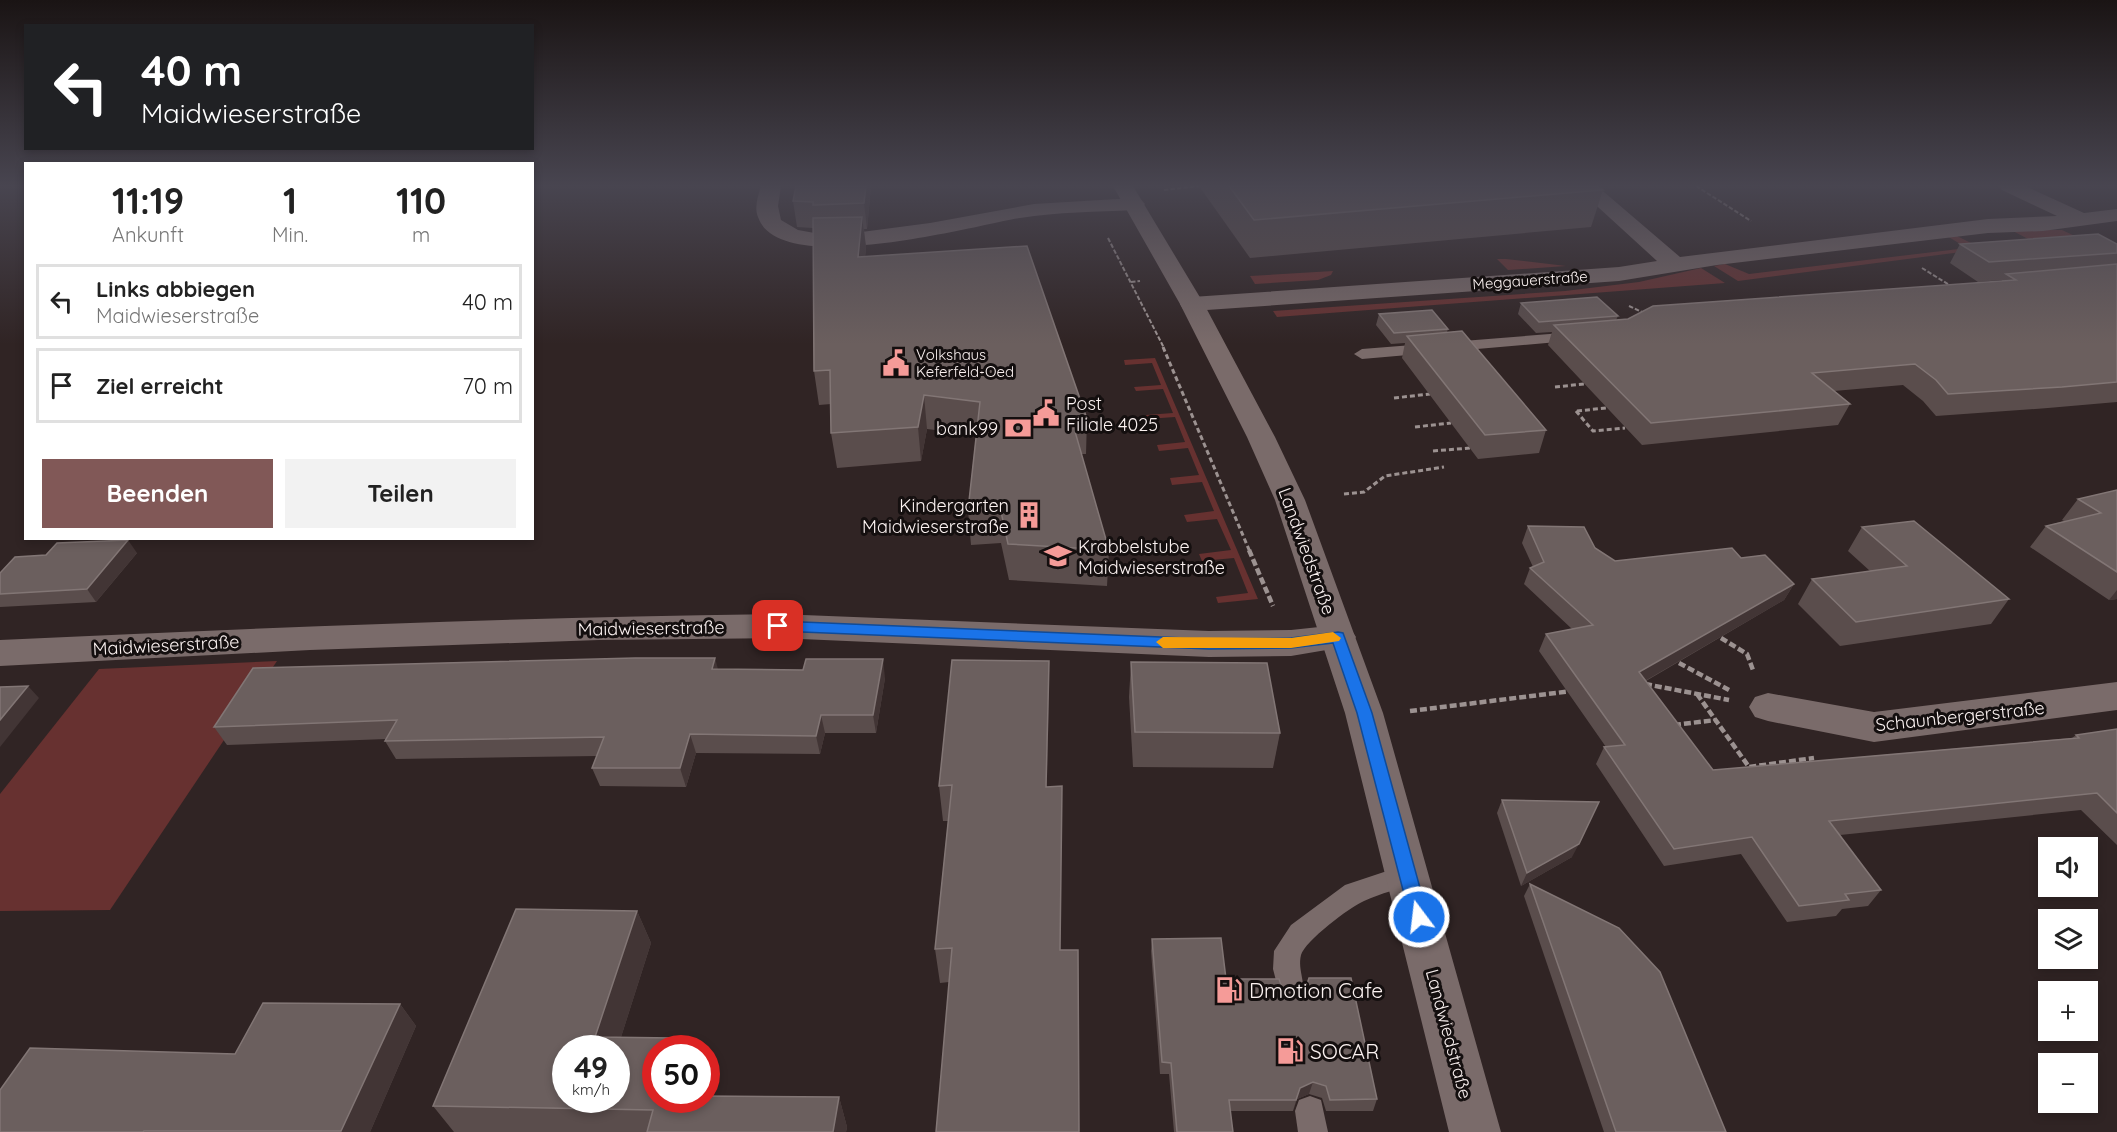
<!DOCTYPE html>
<html lang="de">
<meta charset="utf-8">
<style>
:root{--surface:#fff;--page:#f2f2f2;--text:#222;--muted:#767676;--line:#e0e0e0;--accent:#815857}
body{margin:0;font-family:Quicksand,sans-serif;background:var(--page);color:var(--text);height:100vh;display:flex;flex-direction:column;font-size:22px;white-space:nowrap}
*{box-sizing:border-box;margin:0}
p{font-size:20px;color:var(--muted)}
.icon{flex:none;width:33px;height:33px;fill:none;stroke:currentColor;stroke-width:2;stroke-linecap:round;stroke-linejoin:round}
.map{position:relative;flex:1;overflow:hidden}
.details{position:absolute;left:24px;top:162px;width:510px;height:378px;display:flex;flex-direction:column;background:var(--surface);border-radius:0px;box-shadow:0 3px 9px #0003}
.details>*{flex:none}
.banner{position:absolute;left:24px;top:24px;width:510px;height:126px;border-radius:0px;box-shadow:0 3px 9px #0003;background:#202124;color:#fff;overflow:hidden}
.fabs{position:absolute;left:2038px;top:837px;display:grid;gap:12px}
.fabs a{display:grid;place-items:center;width:60px;height:60px;border-radius:0px;background:var(--surface);box-shadow:0 3px 9px #0003;font-size:30px}
.speed{position:absolute;left:552px;top:1035px;display:flex;gap:12px;font-size:30px;font-weight:700;text-align:center}
.speed>*{display:grid;place-content:center;width:78px;height:78px;border-radius:50%;background:var(--surface);box-shadow:0 3px 9px #0003;line-height:1}
.speed small{font-size:15px;font-weight:400}
.speed .limit{border:9px solid #d22;background:#fff;color:#111}
.pin{position:absolute;display:grid;place-items:center;width:51px;height:51px;color:#fff;margin:-26px;border-radius:12px;box-shadow:0 3px 9px #0006}
.me{position:absolute;width:66px;margin:-33px;rotate:345deg;stroke-linejoin:round;filter:drop-shadow(0 0 4px #0008)}
.turn{display:flex;align-items:center;gap:21px;height:126px;padding:0 18px;font-size:27px}
.turn .icon{width:78px;height:78px;stroke-width:2.5}
.turn b{display:block;font-size:42px;line-height:51px}
.eta{display:flex;justify-content:space-evenly;align-items:center;height:102px;text-align:center}
.eta b{font-size:36px;font-weight:800;line-height:42px}
.primary-button{display:flex;gap:12px;margin-top:auto;padding:12px 18px}
.primary-button a{flex:1;height:69px;border-radius:0px;background:var(--accent);color:#fff;font-size:24px;font-weight:800;line-height:69px;text-align:center}
.primary-button a+a{background:var(--page);color:var(--text)}
ul{padding:0;list-style:none}
li{display:flex;align-items:center;gap:18px;height:75px;margin:0 12px 9px;padding:0 6px;border:3px solid var(--line);border-radius:0px}
li div{flex:1}
li b{display:block;font-size:22px}
li em{font-style:normal}
.map>svg:first-child{display:block}
.green{fill:#673130}
.lines{fill:none;stroke-linecap:round;stroke-linejoin:round}
.path-far2{stroke:#9c9291;stroke-width:2;stroke-dasharray:4.5 2;stroke-linecap:butt}
.path-far1{stroke:#9c9291;stroke-width:3;stroke-dasharray:5 3;stroke-linecap:butt}
.path{stroke:#9c9291;stroke-width:4.5;stroke-dasharray:7 3;stroke-linecap:butt}
.lane{fill:#7a6b6a;fill-rule:evenodd}
.street{fill:#7a6b6a;fill-rule:evenodd}
.secondary{fill:#7a6b6a;fill-rule:evenodd}
.wall{fill:#5a4d4c}
.shaded-wall{fill:#423535}
.building{fill:#6b5f5e;stroke:#827675;stroke-width:1.5;fill-rule:evenodd}
.route{fill:#1a73e8;stroke:#114b97;stroke-width:1.5}
.slow{fill:#f59e0b}
.labels{text-anchor:middle;dominant-baseline:central;stroke-width:6;stroke-linejoin:round;paint-order:stroke}
.far-street-label{font-size:15px;fill:#fbf2f1;stroke:#140f0f}
.far-poi-label{font-size:15px;fill:#fbf2f1;stroke:#140f0f;text-anchor:start}
.poi-label{font-size:18px;fill:#fbf2f1;stroke:#140f0f;text-anchor:start}
.street-label{font-size:18px;fill:#fbf2f1;stroke:#140f0f}
.near-poi-label{font-size:21px;fill:#fbf2f1;stroke:#140f0f;text-anchor:start}
</style>
<div class="map">
<svg width="2117" height="1132" viewBox="0 0 2117 1132">
<rect width="100%" height="100%" fill="#302424"/>
<!-- green -->
<g class="green">
<path d="M2011,230h51l15,7 -339,44 -24,-15 11,-2 24,10 218,-26 -20,-12 8,-1 22,11 53,-6z"/>
<path d="M1497,259h9l60,7 -58,4z"/>
<path d="M1701,268l24,15 -448,34 -4,-6 292,-20 74,-9z"/>
<path d="M1333,271l-2,4 -13,5 -63,4 -5,-8z"/>
<path d="M1155,358l103,241 -40,4 -2,-6 32,-4 -14,-35 -32,3 -3,-7 32,-4 -14,-31 -30,3 -3,-7 30,-4 -12,-29 -30,3 -2,-7 29,-3 -11,-27 -29,3 -2,-6 28,-3 -10,-25 -28,2 -1,-4 27,-2 -10,-24 -27,2 -2,-4 27,-2 -9,-22 -27,2 -1,-5z"/>
<path d="M277,661l-167,249 -110,1v-117l99,-125z"/>
</g>
<g class="lines">
<!-- path-far2 -->
<g class="path-far2">
<path d="M1696,186l55,35"/>
<path d="M1164,190l35,-4"/>
<path d="M1108,238l56,110"/>
<path d="M1922,268l29,18"/>
<path d="M1131,282l9,-1"/>
<path d="M1629,306l15,7"/>
</g>
<!-- path-far1 -->
<g class="path-far1">
<path d="M1163,347l87,205"/>
<path d="M1555,387l29,-3"/>
<path d="M1394,398l36,-4"/>
<path d="M1576,411l17,20 32,-3"/>
<path d="M1577,411l29,-3"/>
<path d="M1415,427l36,-4"/>
<path d="M1433,451l37,-3"/>
<path d="M1344,494l20,-2 21,-16 59,-9"/>
</g>
<!-- path -->
<g class="path">
<path d="M1249,550l24,56"/>
<path d="M1721,638l26,16 6,16"/>
<path d="M1679,663l50,27"/>
<path d="M1645,684l84,16"/>
<path d="M1697,694l52,73 65,-9"/>
<path d="M1410,711l162,-20"/>
<path d="M1674,725l42,-5"/>
</g>
<!-- lane -->
<g class="lane">
<path d="M1575,332l8,5 -3,3 -218,19 -8,-5 8,-5z"/>
<path d="M1408,864l9,3 4,8 -4,8c-17,6 -36,10 -53,18 -14,6 -59,40 -63,54 -4,16 7,30 0,45l-10,4 -10,-4 -8,-31 1,-18 17,-26 54,-40z"/>
<path d="M1310,1096l11,4 7,32h-30l-3,-21 4,-11z"/>
</g>
<!-- street -->
<g class="street">
<path d="M761,186h20l-3,20 3,14 17,10 22,4 34,-1 76,-10 104,-19 100,-6 7,2 4,4 -4,4 -7,2c-38,2 -76,2 -114,8 -47,8 -241,61 -262,-1 -4,-10 0,-21 3,-31z"/>
<path d="M1575,186h22l83,71 308,-38 69,-3 -55,-26 -3,-4h26l59,27 33,-4v12l-74,10 -55,2 -271,32 -98,16 -427,30 -9,-2 -3,-5 3,-5 9,-2 427,-30 38,-6z"/>
<path d="M778,614l431,17 82,-1 47,-5 12,3 6,9 -6,9 -59,10 -82,1 -431,-19 -179,2 -289,10 -310,16v-26c259,-12 518,-23 778,-26z"/>
<path d="M2117,682v28l-243,32 -106,-21 -13,-4 -6,-10 6,-10 13,-4 106,19z"/>
</g>
<!-- secondary -->
<path class="secondary" d="M1113,186h20l71,118 71,133 30,63 78,213 118,419h-52l-104,-419 -70,-213 -28,-63 -67,-133z"/>
</g>
<!-- wall -->
<g class="wall">
<path d="M796,186h75l-4,43h-3l2,18 -1,10 222,162 -1,35h-5l28,96 -2,36 -98,-6 -8,-37 -30,2 -3,-35 8,-75 -49,-6 -6,32 -84,7 -6,-35v-29l-12,1 -5,-34 -1,-143 -16,-1 -4,-26z"/>
<path d="M1199,186h398l6,4 -12,37 -341,31z"/>
<path d="M1960,244h157v158l-69,6 -112,8 -13,-15 -20,-16 -69,6 16,13 -12,21 -196,20 -94,-100 4,-13 -16,1 -18,-19 3,-11 97,13 -2,4 386,-39v-1l-24,2 -28,-19z"/>
<path d="M1379,314l69,15 -1,3 99,98 -7,23 -61,6 -76,-101 3,-15 -14,1 -15,-19z"/>
<path d="M2117,490v109l-8,1 -79,-53 16,-21 18,-5 -2,-1 16,-21z"/>
<path d="M1528,526l67,22 20,13 126,-3 53,26 -10,16 -138,81 67,89 359,-32 4,-3 41,-6v116l-36,-35 -241,25 41,55 -13,16 -26,3 -6,7 -49,6 -46,-68 -77,12 -68,-102 8,-17h2l-67,-96 7,-17 26,-5 -48,-45 6,-16 3,-1 -11,-24z"/>
<path d="M1862,527l147,72 -18,25 -151,22 -42,-42 14,-25 58,-8 -22,-20z"/>
<path d="M137,553l-41,49 -96,5v-34z"/>
<path d="M1131,662l149,71 -7,35 -140,-1 -4,-70z"/>
<path d="M718,669l167,9 -9,55h-51l-5,21 -124,-1 -10,34 -86,-1 -8,-18 5,-12 -201,3 -11,-18 1,-2 -159,6 -13,-18z"/>
<path d="M1049,696l-100,286 -9,1 -5,-34 13,-128h-5l-4,-35z"/>
<path d="M1502,800l70,57 -51,29 -24,-73z"/>
<path d="M1530,884l196,248h-122l-80,-236z"/>
<path d="M637,911l14,32 -30,94 53,1 4,10h-22v52l183,-3 8,30 -1,5h-392l-21,-26z"/>
<path d="M1152,939l74,40 57,11 94,109 -4,12h-47l-4,-13 -13,-4 -12,5 -4,12h-63l3,21h-59l-5,-58h-9l-9,-123z"/>
<path d="M400,1004l16,22 -46,106h-370z"/>
</g>
<!-- shaded-wall -->
<g class="shaded-wall">
<path d="M866,186h5l-4,43 -3,-26z"/>
<path d="M862,217l4,30 -4,41 -4,-31z"/>
<path d="M924,395l3,34 -6,32 -3,-34z"/>
<path d="M128,540l9,13 -41,49 -9,-13z"/>
<path d="M1794,584l-10,16 -153,89 8,-17z"/>
<path d="M2117,590v9l-8,1z"/>
<path d="M715,658l5,19 -8,-8z"/>
<path d="M883,659l2,19 -9,55 -3,-18z"/>
<path d="M1049,661v35l-3,126v-35z"/>
<path d="M28,686l11,12 -39,49v-27z"/>
<path d="M821,715l4,18 -5,21 -4,-18z"/>
<path d="M690,734l6,19 -10,34 -6,-19z"/>
<path d="M1579,844l-7,13 -51,29 6,-13z"/>
<path d="M637,911l14,32 -35,110 -21,-16z"/>
<path d="M400,1004l16,22 -46,106h-28l-1,-1z"/>
<path d="M674,1038l4,10h-7z"/>
<path d="M1313,1082l-4,12 -12,5 -4,12 7,-23z"/>
<path d="M839,1097l8,30 -1,5h-13z"/>
</g>
<!-- building -->
<g class="building">
<path d="M796,186h70l-2,17 -48,2h-3v-3l-20,-1z"/>
<path d="M1229,186h368l6,4 -349,30z"/>
<path d="M862,217l-4,40 169,-11 60,173 -15,2 37,129 -101,-6 -8,-37 -32,3 12,-108 -56,-7 -6,32 -87,6 -1,-63 -16,1 -1,-153z"/>
<path d="M2098,234l19,10v9l-128,9 -29,-18z"/>
<path d="M2117,264v118l-55,5 -114,7 -12,-14 -21,-16 -103,9 38,31 -199,19 -97,-98 74,-6 25,-13 363,-26 -10,-6z"/>
<path d="M1597,297l21,19 -79,6 -18,-19z"/>
<path d="M1432,310l16,19 -54,4 -15,-19z"/>
<path d="M1462,331l84,99 -61,5 -78,-99z"/>
<path d="M2117,490v82l-71,-46 55,-13 -23,-14z"/>
<path d="M1914,521l95,78 -153,23 -44,-43 95,-13 -45,-39z"/>
<path d="M1528,526l56,1 11,21 20,13 117,-13 9,10 24,-3 29,29 -155,88 74,98 366,-32 -3,-3 41,-6v84l-20,-20 -268,28 52,69 -36,4 4,6 -50,6 -47,-69 -78,12 -70,-102 21,-2 -79,-111 47,-9 -63,-57 14,-6z"/>
<path d="M128,540l-41,49 -87,5v-21l15,-16 31,-2 11,-12z"/>
<path d="M635,658h80l-3,11 91,1 3,-11h77l-10,56h-52l-5,21 -126,-2 -10,34h-88l12,-31 -219,4 12,-21 -183,7 39,-59z"/>
<path d="M952,660l97,1 -3,126 16,-1 -2,164h18l1,182h-143l16,-184 -17,1 17,-164 -13,1z"/>
<path d="M1131,662l136,1 13,70 -145,-1z"/>
<path d="M28,686l-28,34v-33z"/>
<path d="M1502,800l97,2 -20,42 -52,29z"/>
<path d="M1530,884l89,44 41,44 66,160h-110z"/>
<path d="M516,909l121,2 -42,126 79,1 -3,10h-15v52h50v-4l133,1 -6,35h-186l6,-22 -220,-4zM566,1048h50v52h-50z"/>
<path d="M1221,938l5,41h53l4,11 10,4 12,-4 4,-12h42l26,121 -47,1 -4,-14 -13,-4 -13,6 -4,12h-67l4,32h-56l-6,-69 -9,-1 -10,-123z"/>
<path d="M263,1003l137,1 -59,127h-197l-1,1h-143v-42l30,-42 205,6z"/>
</g>
<!-- sky -->
<linearGradient id="sky" x2="0" y2="1"><stop stop-color="#1a1414"/><stop offset="0.54" stop-color="#484550"/><stop offset="1" stop-color="#484550" stop-opacity="0"/></linearGradient>
<rect width="2117" height="344" fill="url(#sky)"/>
<!-- route -->
<path class="route" d="M778,621l431,18 82,-1 47,-6 5,1 29,80 56,204 -2,6 -7,3 -7,-3 -2,-6 -53,-204 -24,-70 -42,5 -82,1 -431,-18 -7,-5z"/>
<!-- slow -->
<path class="slow" d="M1333,632l8,6 -2,3 -48,7h-128l-7,-6 7,-5 128,1z"/>
<!-- icons -->
<defs>
<symbol id="civic-bare" viewBox="-9 -9 18 18"><path d="M-.6-6.5H3V-4.5H.6V-3L4-1V1h2V6H-6V1h2V-1L-.6-3ZM-1.2 2.5V6h2.4V2.5Z" fill="#f59b98" stroke="#140f0f" stroke-width="2.5" paint-order="stroke"/></symbol>
<symbol id="bank-bare" viewBox="-9 -9 18 18"><path d="M-6-4H6V4H-6ZM0-2.3a2.3 2.3 0 1 0 0 4.6a2.3 2.3 0 1 0 0-4.6Z" fill="#f59b98" stroke="#140f0f" stroke-width="2.5" paint-order="stroke"/></symbol>
<symbol id="building-bare" viewBox="-9 -9 18 18"><path d="M-4-6H4V6H1V3H-1V6H-4ZM-2.5-4.3h1.7v1.8h-1.7ZM.8-4.3h1.7v1.8H.8ZM-2.5-1h1.7V.8h-1.7ZM.8-1h1.7V.8H.8Z" fill="#f59b98" stroke="#140f0f" stroke-width="2.5" paint-order="stroke"/></symbol>
<symbol id="school-bare" viewBox="-9 -9 18 18"><path d="M0-5L7-2L0 1L-7-2ZM-4 1L0 2.5L4 1V4Q0 6-4 4Z" fill="#f59b98" stroke="#140f0f" stroke-width="2.5" paint-order="stroke"/></symbol>
<symbol id="fuel-bare" viewBox="-9 -9 18 18"><path d="M-5.5-6h7V0h2V4h1.3V-2.5L3-4.5l.8-.8L6-3V5H2.5V1h-1V6h-7ZM-4.2-4.7v3.2H.2V-4.7Z" fill="#f59b98" stroke="#140f0f" stroke-width="2.5" paint-order="stroke"/></symbol>
</defs>
<g fill-rule="evenodd">
<use href="#civic-bare" x="877" y="344" width="38" height="38"/>
<use href="#civic-bare" x="1027" y="394" width="38" height="38"/>
<use href="#bank-bare" x="999" y="409" width="38" height="38"/>
<use href="#building-bare" x="1010" y="496" width="38" height="38"/>
<use href="#school-bare" x="1039" y="537" width="38" height="38"/>
<use href="#fuel-bare" x="1210" y="971" width="38" height="38"/>
<use href="#fuel-bare" x="1271" y="1032" width="38" height="38"/>
</g>
<g class="labels">
<!-- far-street labels -->
<g class="far-street-label">
<text transform="translate(1530 280) rotate(-4)">Meggauerstraße</text>
</g>
<!-- far-poi labels -->
<g class="far-poi-label">
<text x="916" y="354">Volkshaus<tspan x="916" dy="17">Keferfeld-Oed</tspan></text>
</g>
<!-- poi labels -->
<g class="poi-label">
<text x="1066" y="403">Post<tspan x="1066" dy="21">Filiale 4025</tspan></text>
<text x="998" y="428" text-anchor="end">bank99</text>
<text x="1009" y="505" text-anchor="end">Kindergarten<tspan x="1009" dy="21">Maidwieserstraße</tspan></text>
<text x="1078" y="546">Krabbelstube<tspan x="1078" dy="21">Maidwieserstraße</tspan></text>
</g>
<!-- street labels -->
<g class="street-label">
<text transform="translate(1307 551) rotate(70)">Landwiedstraße</text>
<text transform="translate(651 628) rotate(-1)">Maidwieserstraße</text>
<text transform="translate(166 645) rotate(-3)">Maidwieserstraße</text>
<text transform="translate(1960 716) rotate(-6)">Schaunbergerstraße</text>
<text transform="translate(1449 1034) rotate(75)">Landwiedstraße</text>
</g>
<!-- near-poi labels -->
<g class="near-poi-label">
<text x="1249" y="990">Dmotion Cafe</text>
<text x="1310" y="1051">SOCAR</text>
</g>
</g>
</svg>
<div class="fabs">
<a><svg class="icon" aria-label="sound" viewBox="0 0 24 24"><path d="M4 9h4l5-4v14l-5-4H4zM17 9q2 3 0 6"/></svg></a>
<a><svg class="icon" aria-label="layers" viewBox="0 0 24 24"><path d="M12 4l9 5-9 5-9-5zM3 14l9 5 9-5"/></svg></a>
<a>+</a>
<a>−</a>
</div>
<div class="speed"><div>49<small>km/h</small></div><div class="limit">50</div></div>
<div class="pin" style="left:778px;top:626px;background:#d93025"><svg class="icon" aria-label="arrive" viewBox="0 0 24 24"><path d="M6 21V4h12l-3 4 3 4H6"/></svg></div>
<svg class="me" style="left:1419px;top:917px" viewBox="-20 -20 40 40"><circle r="17" fill="#1a73e8" stroke="#fff" stroke-width="3"/><path d="M0-11L8 9 0 5-8 9z" fill="#fff"/></svg>
<div class="banner">
<div class="turn"><svg class="icon" aria-label="left" viewBox="0 0 24 24"><path d="M17 20v-9H6M10 6l-5 5 5 5"/></svg><div><b>40 m</b>Maidwieserstraße</div></div>
</div>
<section class="details">
<div class="eta">
<div><b>11:19</b><p>Ankunft</p></div>
<div><b>1</b><p>Min.</p></div>
<div><b>110</b><p>m</p></div>
</div>
<ul>
<li><svg class="icon" aria-label="left" viewBox="0 0 24 24"><path d="M17 20v-9H6M10 6l-5 5 5 5"/></svg><div><b>Links abbiegen</b><p>Maidwieserstraße</p></div><em>40 m</em></li>
<li><svg class="icon" aria-label="arrive" viewBox="0 0 24 24"><path d="M6 21V4h12l-3 4 3 4H6"/></svg><div><b>Ziel erreicht</b></div><em>70 m</em></li>
</ul>
<div class="primary-button"><a>Beenden</a><a>Teilen</a></div>
</section>
</div>
